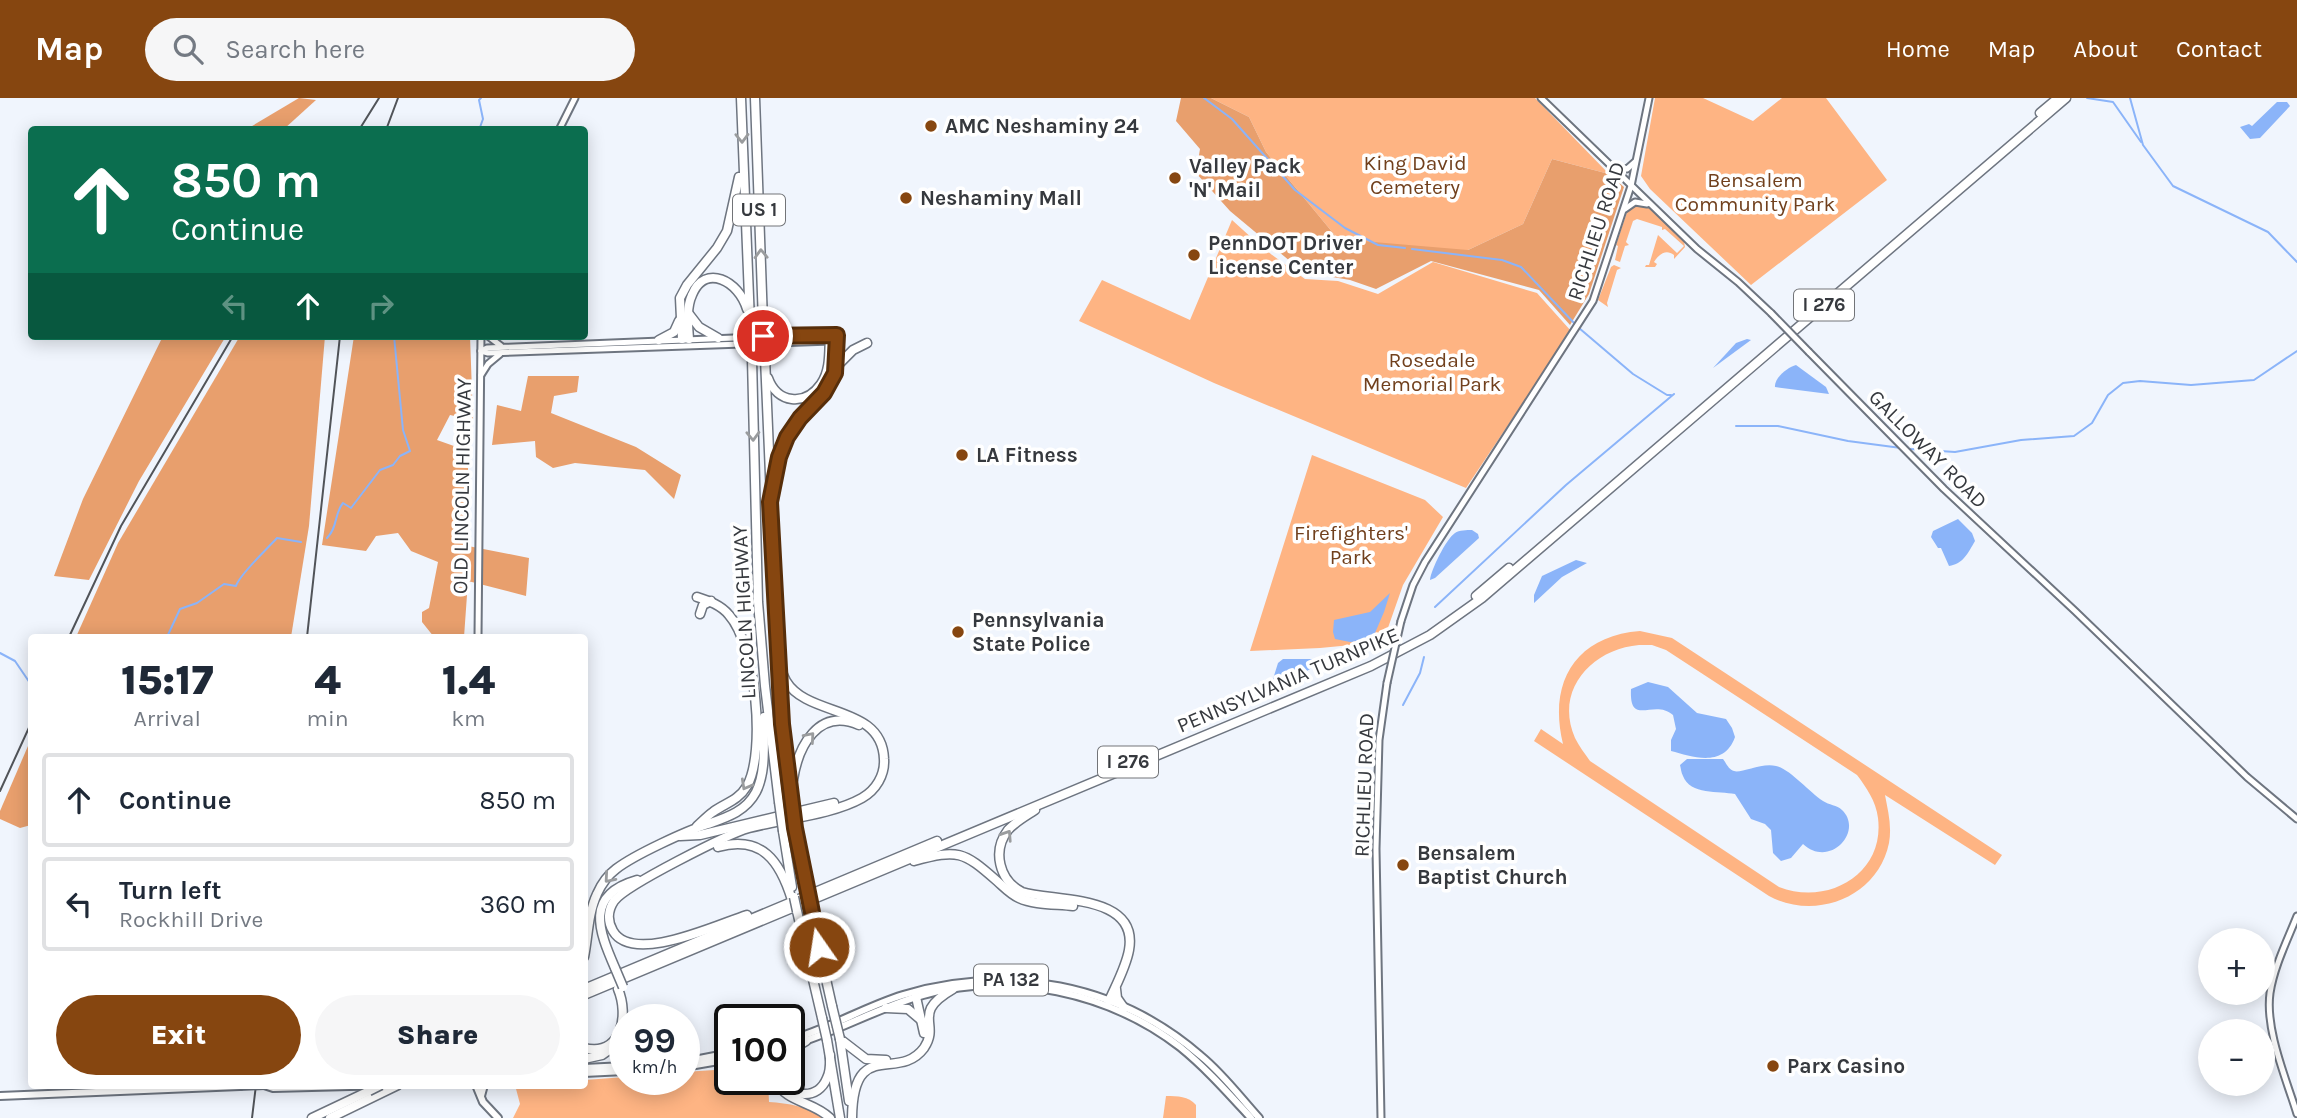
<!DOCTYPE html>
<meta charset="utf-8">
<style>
:root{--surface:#fff;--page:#f6f6f7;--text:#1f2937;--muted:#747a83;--line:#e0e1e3;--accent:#864610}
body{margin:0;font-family:Karla,sans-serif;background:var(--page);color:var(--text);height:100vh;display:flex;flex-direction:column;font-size:26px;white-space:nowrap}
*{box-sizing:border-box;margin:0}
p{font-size:23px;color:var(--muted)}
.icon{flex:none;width:38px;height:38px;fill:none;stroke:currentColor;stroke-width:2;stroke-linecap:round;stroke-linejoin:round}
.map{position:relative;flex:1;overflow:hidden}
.side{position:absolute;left:28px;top:536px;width:560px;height:455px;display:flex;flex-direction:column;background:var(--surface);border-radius:7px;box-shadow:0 4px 18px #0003}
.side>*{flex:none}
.top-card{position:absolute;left:28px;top:28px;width:560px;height:214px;border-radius:7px;box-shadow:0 4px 18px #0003;background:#0b6e4f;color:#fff;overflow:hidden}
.controls{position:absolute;left:2198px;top:830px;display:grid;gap:14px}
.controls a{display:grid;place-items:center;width:77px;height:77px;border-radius:50%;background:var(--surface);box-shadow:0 4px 18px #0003;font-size:35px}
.speed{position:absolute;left:609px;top:906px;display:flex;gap:14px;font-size:35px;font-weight:700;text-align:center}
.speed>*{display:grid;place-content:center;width:91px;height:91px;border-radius:50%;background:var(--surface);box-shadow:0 4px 18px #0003;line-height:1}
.speed small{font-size:18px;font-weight:400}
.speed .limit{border:4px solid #111;border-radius:10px;background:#fff;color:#111}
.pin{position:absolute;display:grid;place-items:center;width:60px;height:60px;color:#fff;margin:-30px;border:4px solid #fff;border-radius:50%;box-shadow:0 2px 7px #0007}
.me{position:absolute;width:77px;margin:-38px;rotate:347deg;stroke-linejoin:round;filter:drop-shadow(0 0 5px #0008)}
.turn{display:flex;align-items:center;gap:24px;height:147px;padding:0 28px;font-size:32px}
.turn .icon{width:91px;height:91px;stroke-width:2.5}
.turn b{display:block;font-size:49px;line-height:60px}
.lanes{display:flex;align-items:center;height:66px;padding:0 28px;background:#0003;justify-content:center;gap:35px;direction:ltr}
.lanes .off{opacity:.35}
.eta{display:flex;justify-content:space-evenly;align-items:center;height:119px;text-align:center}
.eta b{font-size:42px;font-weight:800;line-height:49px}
.primary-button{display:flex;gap:14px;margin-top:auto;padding:14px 28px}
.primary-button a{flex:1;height:80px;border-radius:42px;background:var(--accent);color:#fff;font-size:28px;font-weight:800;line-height:80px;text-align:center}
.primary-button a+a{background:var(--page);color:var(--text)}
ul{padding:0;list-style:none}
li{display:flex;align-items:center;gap:21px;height:94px;margin:0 14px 10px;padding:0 14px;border:4px solid var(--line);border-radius:7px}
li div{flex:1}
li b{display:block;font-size:26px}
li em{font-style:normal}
header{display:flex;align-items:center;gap:42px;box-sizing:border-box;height:98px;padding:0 35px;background:var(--accent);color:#fff}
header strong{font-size:33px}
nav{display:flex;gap:38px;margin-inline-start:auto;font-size:24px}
.search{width:490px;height:63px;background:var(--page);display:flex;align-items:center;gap:18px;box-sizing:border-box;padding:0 24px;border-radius:38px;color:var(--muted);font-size:26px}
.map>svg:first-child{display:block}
.green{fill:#feb483;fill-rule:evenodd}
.forest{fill:#e89f6d}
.water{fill:#8bb4f9}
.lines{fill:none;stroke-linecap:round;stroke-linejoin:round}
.stream{stroke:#8bb4f9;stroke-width:2}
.secondary-casing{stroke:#6e7580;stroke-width:9}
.primary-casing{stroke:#6e7580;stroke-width:10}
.highway-casing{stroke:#6e7580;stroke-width:11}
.secondary{stroke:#fff;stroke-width:5}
.primary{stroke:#fff;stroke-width:6}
.highway{stroke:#fff;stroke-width:8}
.rail{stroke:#515459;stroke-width:2}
.secondary-bridge-casing{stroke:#6e7580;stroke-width:9;stroke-linecap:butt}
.primary-bridge-casing{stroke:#6e7580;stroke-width:10;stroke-linecap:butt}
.highway-bridge-casing{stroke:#6e7580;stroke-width:11;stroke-linecap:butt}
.secondary-bridge{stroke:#fff;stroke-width:5}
.primary-bridge{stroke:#fff;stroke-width:6}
.highway-bridge{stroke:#fff;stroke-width:8}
.oneway{stroke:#9a9c9e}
.route-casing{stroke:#572e0a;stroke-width:18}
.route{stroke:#864610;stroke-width:12}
.poi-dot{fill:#864610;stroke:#fff;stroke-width:2.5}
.labels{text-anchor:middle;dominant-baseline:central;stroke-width:7;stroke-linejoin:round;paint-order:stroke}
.shield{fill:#fff;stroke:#727478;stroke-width:2}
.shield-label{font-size:19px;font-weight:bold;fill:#36393e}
.poi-label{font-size:21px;font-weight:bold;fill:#36393e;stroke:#fff;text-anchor:start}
.park-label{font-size:21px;fill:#71401d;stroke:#fff}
.street-label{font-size:21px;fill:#36393e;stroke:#fff}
</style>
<header>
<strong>Map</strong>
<div class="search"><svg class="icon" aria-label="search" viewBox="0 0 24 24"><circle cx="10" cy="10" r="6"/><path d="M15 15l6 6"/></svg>Search here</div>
<nav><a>Home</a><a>Map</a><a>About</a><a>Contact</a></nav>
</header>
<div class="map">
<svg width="2297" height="1020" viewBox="0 0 2297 1020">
<rect width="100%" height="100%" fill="#f0f5fd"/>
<!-- green -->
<g class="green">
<path d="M1211,0h324l74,76 -57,-15 -29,65 -55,26 -51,3 -79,-14 -72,-87 -17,-35z"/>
<path d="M1655,0h48l50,23 29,-23h44l61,82 -136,105 -101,-96 -9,-13z"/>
<path d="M1635,106c18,0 35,24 49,38l1,5 -11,12v-4c-8,-6 -15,-1 -20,7l3,2 -2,3h-10l1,-2h3l9,-30 19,18 7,-7 -19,-17 -3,1v-3l-25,-8 -4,2 -7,21 3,3 -4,1 -5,16 -5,-2 3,-14 -2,-1 12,-36z"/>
<path d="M1232,122l32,29 41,30 33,2 40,13 55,-32 104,31 34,38 -105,157 -252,-105 -135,-62 23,-41 88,40z"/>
<path d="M1614,167l7,3 -4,2 -10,33 1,4 -10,-7 13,-33z"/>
<path d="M1312,357l113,45 18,17 -40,68 -20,57 -63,6 -70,3z"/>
<path d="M1640,533l32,7 330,217 -7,10 -110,-70c3,16 7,31 4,48 -11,54 -73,78 -120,53l-235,-155 7,-12 22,15c-15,-61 12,-108 77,-113zM1639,547h13l14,5 191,125c9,12 19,26 21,43 7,56 -50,88 -99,69l-189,-126c-5,-7 -11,-15 -15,-23 -21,-48 17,-89 64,-93z"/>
<path d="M730,971v11h38l1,22c19,1 40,5 55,16h-311l7,-14 -5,-19h69l1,-5 40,-3v3h59v-8z"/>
<path d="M1166,998c12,0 22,0 30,9v13h-33z"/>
</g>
<!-- forest -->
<g class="forest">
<path d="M299,0l17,2 -32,29h-37z"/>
<path d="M1181,0h30l38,19 17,35 72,87 130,11 55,-26 29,-65 57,15 15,13 -35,107 -19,31 -31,-35 -108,-29 -55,28 -26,-9 -35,-6 -18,-7 -67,-56 -34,-38 4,-24 -24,-28z"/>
<path d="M163,238h63l-87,145 -50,99 -35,-4 29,-77z"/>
<path d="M240,238h85l-16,190 -18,111h-215l42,-94z"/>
<path d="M354,238h116l3,84 -23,-5 -13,25 31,11v95l61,12 -3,38 -58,-15 -4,56h-30l-12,-15v-10l7,-4 9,-46 -27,-11 -13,-18 -22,3 -10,15 -44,-6z"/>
<path d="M528,278h51l-2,16 -23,4 -3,17 85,34 45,28 -7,24 -29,-29 -70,-7 -22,5 -17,-11 -1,-16 -43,4 5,-40 24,6z"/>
<path d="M31,641v86l-11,3 -20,-9v-8z"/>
</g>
<!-- water -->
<g class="water">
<path d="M2277,4h10l3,4 -30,32 -10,1 -10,-12 9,-3 3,2z"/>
<path d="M1747,241l4,1 -38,28 23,-25z"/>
<path d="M1796,267l30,22 3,7 -54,-7c-1,-9 13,-20 21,-22z"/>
<path d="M1958,421l14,14 3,8c-7,12 -12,23 -26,25l-8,-18h-3l-7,-11 2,-6z"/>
<path d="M1472,432l6,4 1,4 -44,40 -5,2c1,-10 16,-41 25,-47 4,-3 12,-3 17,-3z"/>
<path d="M1576,462l11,3 -25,14 -28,26v-8l8,-19z"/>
<path d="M1390,495l-6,19 -12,28 -22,2 -15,-3 -2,-7 1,-12 36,-8z"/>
<path d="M1283,561h35l3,3 -22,14 -23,7 -3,-4 5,-16z"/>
<path d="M1648,584l20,5 29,26 29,6 6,9 3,9c-11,31 -42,20 -64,14v-11l5,-11 -3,-14c-19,-17 -44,13 -42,-26z"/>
<path d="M1687,661h36c3,4 6,11 11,12 6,3 28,-9 42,-5 14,3 33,26 47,35 6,4 14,4 19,9 22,21 -12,59 -39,34l-12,14 -10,3 -8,-8 -2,-23 -6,-6 -14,-5 -16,-25c-16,-3 -45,1 -52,-18 -2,-4 -2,-7 -3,-11z"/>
</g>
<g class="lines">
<!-- stream -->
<g class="stream">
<path d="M1204,0l28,21 63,71 50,38 33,17 27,3"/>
<path d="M2087,0l26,4 28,40"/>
<path d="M2130,0l13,47 30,41 95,46 29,30"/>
<path d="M479,32l4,-11 -4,-19 2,-2"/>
<path d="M1412,151l90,11 19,7 55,58"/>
<path d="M1579,230l54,46 34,21h4"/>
<path d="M1736,328h42l70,15 53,7"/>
<path d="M1910,351l45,3 66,-12 53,-4 18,-13 16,-28 15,-12 17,-2 51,4 63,-5 43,-29"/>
<path d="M327,440c11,-11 7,-24 16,-35l8,5 29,-38 13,-5 7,-9 10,-5 -7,-21 -9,-94"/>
<path d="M1435,509l131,-122 108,-91"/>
<path d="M167,539l13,-28 17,-6 27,-19 12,2c3,-11 31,-37 41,-48l24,4"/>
<path d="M0,555l15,8 17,25"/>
<path d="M1403,607l17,-32 4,-16"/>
</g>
<defs>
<g id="secondary">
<path d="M1541,0l156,151 41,33 33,31"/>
<path d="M559,32l16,-32"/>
<path d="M1614,69l13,2 8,-7"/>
<path d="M1625,111l10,-7 12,2"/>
<path d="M488,238l13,10"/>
<path d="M481,253l6,-3 343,-14"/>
<path d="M481,253l7,2 343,-12"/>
<path d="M1809,254l135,137 131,122 172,166 50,42"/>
<path d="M481,277l7,-11 12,-10"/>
<path d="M1401,523l12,-36 12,-23 168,-261 38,-115 18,-88"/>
<path d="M478,539l3,-301"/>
<path d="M2297,818c-10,25 -23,51 -27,77 -5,37 16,85 27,121"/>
<path d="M1381,1020l-5,-269 3,-109 8,-57"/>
</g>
<g id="primary">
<path d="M789,942c40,-11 75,-33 114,-45 105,-31 214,-12 298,61 22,18 39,41 58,62"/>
<path d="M789,948c46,-13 88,-38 134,-51 86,-24 186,-3 257,52 26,21 48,46 71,71"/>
<path d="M684,964l46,-9"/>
<path d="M684,969l46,-8"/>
<path d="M584,970l41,-2"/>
<path d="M584,975l41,-2"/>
<path d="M264,987l9,3 116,-3"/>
<path d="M476,987l7,17 15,16"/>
<path d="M0,998l240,-10"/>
<path d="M481,998l3,-11"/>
</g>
<g id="highway">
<path d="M741,0l9,224"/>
<path d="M755,0l8,224"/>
<path d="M2040,15l18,-15"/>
<path d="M689,216l10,13 19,11"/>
<path d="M682,241l-2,-41 7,-13 30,-37 10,-17 12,-54"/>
<path d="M689,241c-1,-14 -3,-31 3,-44 13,-32 47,-14 55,14"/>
<path d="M659,242l15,-8 5,-11"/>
<path d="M765,260l12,280"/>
<path d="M752,261l6,243 7,84 14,116"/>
<path d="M837,268l16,-16 14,-7"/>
<path d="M768,280c9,25 37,29 53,6 10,-14 8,-33 9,-50"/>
<path d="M773,387c4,-26 12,-49 29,-69 12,-14 28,-25 33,-43 4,-12 2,-26 2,-38"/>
<path d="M1476,498l33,-28"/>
<path d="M700,516l3,-9 8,-4"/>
<path d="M778,570l14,133"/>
<path d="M793,682c5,-33 25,-73 66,-55"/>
<path d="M1035,712c-9,6 -20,12 -27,20 -16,21 -9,50 14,62 34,10 117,2 107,58 -3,17 -13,35 -20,51"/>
<path d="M697,728c5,-4 10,-10 16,-14 12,-9 25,-11 34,-26 19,-34 9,-141 -18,-171 -8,-10 -20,-14 -32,-18"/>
<path d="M795,730l10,55"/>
<path d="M783,733l9,56"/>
<path d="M680,738l20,-1 134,-32"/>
<path d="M718,749c44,-12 62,14 74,53"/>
<path d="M914,763c44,-12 49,-10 83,20 7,6 13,13 22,17 15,7 37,6 54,8"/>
<path d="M797,813l25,107"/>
<path d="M811,814l21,94"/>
<path d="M747,817c-29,9 -114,50 -134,16 -6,-10 -5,-21 1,-30 12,-16 114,-67 135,-73 34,-9 83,-13 113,-30 14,-8 23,-23 22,-39 -2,-55 -76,-41 -98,-78 -8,-14 -8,-31 -9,-46"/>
<path d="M584,859c4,-20 4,-44 13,-63 4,-9 11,-19 19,-25 18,-14 70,-38 92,-45 20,-7 38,-13 48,-32 11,-22 7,-51 8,-75"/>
<path d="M615,870c-16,-37 -31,-73 22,-88"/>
<path d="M584,891l353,-148"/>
<path d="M1116,891l1,9 7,10"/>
<path d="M584,897l787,-329 59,-31 52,-37 584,-500"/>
<path d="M916,899l8,36"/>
<path d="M886,910l22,1 13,11"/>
<path d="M840,941l26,20 20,1"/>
<path d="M840,941l9,62"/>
<path d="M827,942l13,78"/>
<path d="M584,950c38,9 45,-33 34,-59"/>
<path d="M789,953l17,-10"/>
<path d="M584,961l18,-4 14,-10"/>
<path d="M775,982c11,23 38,21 55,38"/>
<path d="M781,982c11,18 37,20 46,-2 4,-7 3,-15 3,-23"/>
<path d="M312,1020l57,-27"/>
<path d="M330,1020l68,-33"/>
<path d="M852,1020c1,-82 46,-35 72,-70 17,-25 -14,-34 29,-59"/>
</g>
</defs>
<!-- secondary casing -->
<use href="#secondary" class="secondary-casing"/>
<!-- primary casing -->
<use href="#primary" class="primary-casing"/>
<!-- highway casing -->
<use href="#highway" class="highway-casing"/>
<!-- secondary -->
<use href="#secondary" class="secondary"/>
<!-- primary -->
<use href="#primary" class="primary"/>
<!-- highway -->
<use href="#highway" class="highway"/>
<!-- rail -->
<g class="rail">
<path d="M359,32l20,-32"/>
<path d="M386,32l12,-32"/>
<path d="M69,539l52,-111 112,-190"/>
<path d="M307,539l33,-301"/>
<path d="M0,693l32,-70"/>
<path d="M252,1020l4,-33"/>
</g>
<defs>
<g id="secondary-bridge">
<path d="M1771,215l38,39"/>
<path d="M1387,585l14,-62"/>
</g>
<path id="primary-bridge" d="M240,988l24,-1"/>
<g id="highway-bridge">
<path d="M750,224l2,37"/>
<path d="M763,224l2,36"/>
<path d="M792,703l3,27"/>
<path d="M779,704l4,29"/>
<path d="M805,785l6,29"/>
<path d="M794,799l3,14"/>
<path d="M615,870l8,19"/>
<path d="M832,908l8,33"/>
<path d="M822,920l5,22"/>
<path d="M369,993l12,-6"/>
</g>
</defs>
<!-- secondary-bridge casing -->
<use href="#secondary-bridge" class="secondary-bridge-casing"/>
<!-- primary-bridge casing -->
<use href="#primary-bridge" class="primary-bridge-casing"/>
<!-- highway-bridge casing -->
<use href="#highway-bridge" class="highway-bridge-casing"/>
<!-- secondary-bridge -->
<use href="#secondary-bridge" class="secondary-bridge"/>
<!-- primary-bridge -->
<use href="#primary-bridge" class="primary-bridge"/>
<!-- highway-bridge -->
<use href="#highway-bridge" class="highway-bridge"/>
</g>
<!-- one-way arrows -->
<defs><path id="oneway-chevron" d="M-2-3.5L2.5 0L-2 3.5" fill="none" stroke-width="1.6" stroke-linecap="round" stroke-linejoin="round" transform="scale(1.75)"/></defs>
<g class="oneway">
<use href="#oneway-chevron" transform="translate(742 40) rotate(89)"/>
<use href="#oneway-chevron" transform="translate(761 156) rotate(-92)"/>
<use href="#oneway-chevron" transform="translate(753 338) rotate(88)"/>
<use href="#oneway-chevron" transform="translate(810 639) rotate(-49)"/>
<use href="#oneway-chevron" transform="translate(746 687) rotate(119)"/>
<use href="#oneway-chevron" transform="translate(1007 737) rotate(-57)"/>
<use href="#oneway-chevron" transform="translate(609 780) rotate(131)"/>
</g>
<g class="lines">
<defs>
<path id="route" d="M763,238l74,-1 -2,38 -11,20 -24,25 -13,19 -8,20 -9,45 12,222 13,104 24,119"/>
</defs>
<!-- route casing -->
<use href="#route" class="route-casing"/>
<!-- route -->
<use href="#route" class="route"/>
</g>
<!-- markers -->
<g class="poi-dot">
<circle cx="931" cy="28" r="7"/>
<circle cx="1175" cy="80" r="7"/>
<circle cx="906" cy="100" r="7"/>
<circle cx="1194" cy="157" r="7"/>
<circle cx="962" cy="357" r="7"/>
<circle cx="958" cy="534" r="7"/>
<circle cx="1403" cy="767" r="7"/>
<circle cx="1773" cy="968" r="7"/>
</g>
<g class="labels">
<!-- shield labels -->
<g class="shield">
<rect x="733" y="96.5" width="52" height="31" rx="5"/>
<rect x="1794" y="191.5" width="60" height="31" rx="5"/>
<rect x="1098" y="648.5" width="60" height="31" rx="5"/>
<rect x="974" y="866.5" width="74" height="31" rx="5"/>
</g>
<g class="shield-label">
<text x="759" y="112">US 1</text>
<text x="1824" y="207">I 276</text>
<text x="1128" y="664">I 276</text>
<text x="1011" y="882">PA 132</text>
</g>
<!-- poi labels -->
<g class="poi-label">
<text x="945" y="28">AMC Neshaminy 24</text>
<text x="1189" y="68">Valley Pack<tspan x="1189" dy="24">'N' Mail</tspan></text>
<text x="920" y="100">Neshaminy Mall</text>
<text x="1208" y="145">PennDOT Driver<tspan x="1208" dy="24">License Center</tspan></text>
<text x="976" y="357">LA Fitness</text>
<text x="972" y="522">Pennsylvania<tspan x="972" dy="24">State Police</tspan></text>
<text x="1417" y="755">Bensalem<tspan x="1417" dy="24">Baptist Church</tspan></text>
<text x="1787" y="968">Parx Casino</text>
</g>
<!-- park labels -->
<g class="park-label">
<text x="1415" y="65">King David<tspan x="1415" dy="24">Cemetery</tspan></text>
<text x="1755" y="82">Bensalem<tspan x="1755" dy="24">Community Park</tspan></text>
<text x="1432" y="262">Rosedale<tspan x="1432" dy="24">Memorial Park</tspan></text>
<text x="1351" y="435">Firefighters'<tspan x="1351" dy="24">Park</tspan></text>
</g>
<!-- street labels -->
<g class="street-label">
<text transform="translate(1596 133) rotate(-72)">RICHLIEU ROAD</text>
<text transform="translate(1928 351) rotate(45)">GALLOWAY ROAD</text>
<text transform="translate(462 388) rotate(-89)">OLD LINCOLN HIGHWAY</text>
<text transform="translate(744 514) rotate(-93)">LINCOLN HIGHWAY</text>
<text transform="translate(1288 582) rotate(-23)">PENNSYLVANIA TURNPIKE</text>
<text transform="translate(1364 687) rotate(-88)">RICHLIEU ROAD</text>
</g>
</g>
</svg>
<div class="controls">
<a>+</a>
<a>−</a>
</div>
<div class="speed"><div>99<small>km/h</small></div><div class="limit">100</div></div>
<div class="pin" style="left:763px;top:238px;background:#d93025"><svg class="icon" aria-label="arrive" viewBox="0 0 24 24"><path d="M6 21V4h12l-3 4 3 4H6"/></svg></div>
<svg class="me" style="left:819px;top:849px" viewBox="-20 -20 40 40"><circle r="17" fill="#864610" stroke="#fff" stroke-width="3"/><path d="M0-11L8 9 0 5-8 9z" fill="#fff"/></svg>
<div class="top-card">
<div class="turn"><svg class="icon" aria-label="ahead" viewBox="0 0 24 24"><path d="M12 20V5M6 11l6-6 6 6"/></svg><div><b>850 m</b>Continue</div></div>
<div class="lanes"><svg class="icon off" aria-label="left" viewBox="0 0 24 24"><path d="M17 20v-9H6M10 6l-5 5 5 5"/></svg><svg class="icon" aria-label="ahead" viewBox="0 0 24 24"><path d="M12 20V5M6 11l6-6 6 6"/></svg><svg class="icon off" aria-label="right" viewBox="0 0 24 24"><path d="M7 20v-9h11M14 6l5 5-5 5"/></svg></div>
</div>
<section class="side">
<div class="eta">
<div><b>15:17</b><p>Arrival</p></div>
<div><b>4</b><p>min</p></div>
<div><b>1.4</b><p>km</p></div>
</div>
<ul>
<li><svg class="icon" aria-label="ahead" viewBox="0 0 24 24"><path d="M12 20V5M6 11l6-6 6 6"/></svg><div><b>Continue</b></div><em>850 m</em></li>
<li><svg class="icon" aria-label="left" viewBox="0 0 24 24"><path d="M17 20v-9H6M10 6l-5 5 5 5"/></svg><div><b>Turn left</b><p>Rockhill Drive</p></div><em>360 m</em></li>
</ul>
<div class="primary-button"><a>Exit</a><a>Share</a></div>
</section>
</div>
